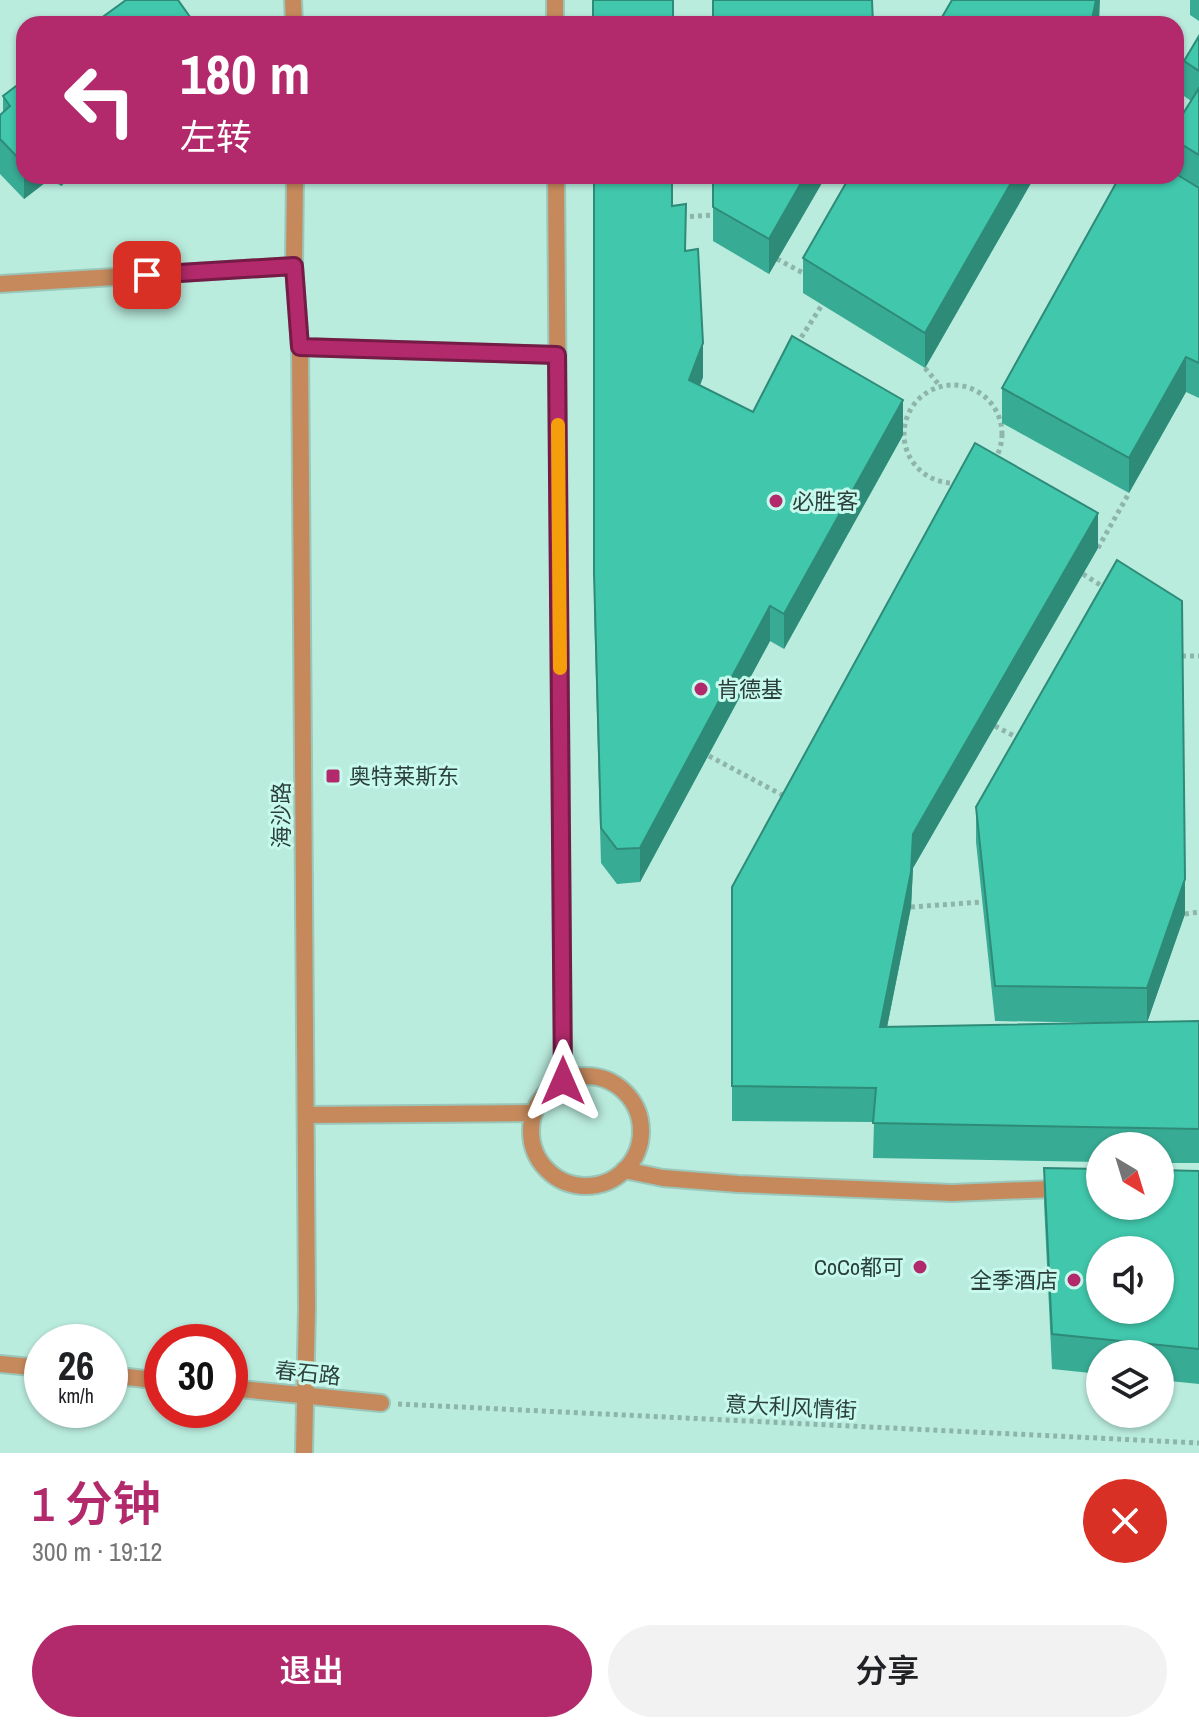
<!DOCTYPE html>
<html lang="zh">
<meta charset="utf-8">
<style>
:root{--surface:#fff;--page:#f2f2f2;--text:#202124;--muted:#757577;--accent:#b22a6b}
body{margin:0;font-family:"Archivo Narrow","Noto Sans SC",sans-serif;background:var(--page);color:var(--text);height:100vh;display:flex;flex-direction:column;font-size:30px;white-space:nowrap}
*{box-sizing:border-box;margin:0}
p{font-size:26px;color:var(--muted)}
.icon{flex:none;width:44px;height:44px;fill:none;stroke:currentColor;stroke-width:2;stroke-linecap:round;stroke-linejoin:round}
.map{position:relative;height:1453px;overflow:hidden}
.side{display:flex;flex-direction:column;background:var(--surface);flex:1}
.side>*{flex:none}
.guide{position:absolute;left:16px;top:16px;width:1168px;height:168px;border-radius:24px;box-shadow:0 2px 6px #0004;background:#b22a6b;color:#fff;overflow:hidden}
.needle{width:52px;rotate:142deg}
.buttons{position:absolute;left:1086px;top:1132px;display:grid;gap:16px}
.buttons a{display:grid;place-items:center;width:88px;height:88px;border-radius:50%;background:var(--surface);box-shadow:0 2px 6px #0004;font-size:40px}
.speed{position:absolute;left:24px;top:1324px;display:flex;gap:16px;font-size:40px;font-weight:700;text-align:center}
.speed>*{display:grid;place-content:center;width:104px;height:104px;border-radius:50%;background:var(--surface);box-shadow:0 2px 6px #0004;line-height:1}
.speed small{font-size:20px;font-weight:400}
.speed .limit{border:12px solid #d22;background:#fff;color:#111}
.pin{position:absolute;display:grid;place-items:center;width:68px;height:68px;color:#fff;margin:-34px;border-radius:16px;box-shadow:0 4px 12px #0006}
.me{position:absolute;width:88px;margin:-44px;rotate:0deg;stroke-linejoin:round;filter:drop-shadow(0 0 6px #0008)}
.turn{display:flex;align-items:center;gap:28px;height:168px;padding:0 32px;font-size:36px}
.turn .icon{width:104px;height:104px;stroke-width:2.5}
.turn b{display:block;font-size:56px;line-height:68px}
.round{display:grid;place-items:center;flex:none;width:84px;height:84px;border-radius:42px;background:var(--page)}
.headline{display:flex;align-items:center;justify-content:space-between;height:136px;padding:0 32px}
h1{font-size:48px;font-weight:600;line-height:60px;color:var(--accent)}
.cta{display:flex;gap:16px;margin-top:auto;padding:16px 32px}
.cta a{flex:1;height:92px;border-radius:48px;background:var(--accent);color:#fff;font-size:32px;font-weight:600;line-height:92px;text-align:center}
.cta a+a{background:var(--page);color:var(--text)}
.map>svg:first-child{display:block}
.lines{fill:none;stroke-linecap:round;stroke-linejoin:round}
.minor-casing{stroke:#9bc6ba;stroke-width:20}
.tertiary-casing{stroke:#9bc6ba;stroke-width:20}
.path{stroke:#8db5aa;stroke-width:5;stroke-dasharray:4 4;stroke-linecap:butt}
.minor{stroke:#c5895c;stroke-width:16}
.tertiary{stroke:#c5895c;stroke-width:16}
.wall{fill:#38ab94}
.shaded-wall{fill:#2e8b78}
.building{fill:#41c7ac;stroke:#2e8b78;stroke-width:2;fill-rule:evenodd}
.route-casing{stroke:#741b46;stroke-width:20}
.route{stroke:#b22a6b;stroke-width:14}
.slow{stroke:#f59e0b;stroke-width:14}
.poi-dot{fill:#b22a6b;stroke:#c7f9ec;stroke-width:3}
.labels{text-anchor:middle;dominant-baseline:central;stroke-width:6;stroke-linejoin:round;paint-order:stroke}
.poi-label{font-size:22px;fill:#2c403b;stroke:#c7f9ec;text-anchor:start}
.street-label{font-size:22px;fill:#2c403b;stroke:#c7f9ec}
</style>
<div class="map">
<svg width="1199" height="1453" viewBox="0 0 1199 1453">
<rect width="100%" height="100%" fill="#baecde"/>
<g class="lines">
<defs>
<g id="minor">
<path d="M555,0v24"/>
<path d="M556,176l7,905"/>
<path d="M300,347l257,8"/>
<circle cx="586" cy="1131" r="55"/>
<path d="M306,1115l228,-2"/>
<path d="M624,1170l39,8 75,6 214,9 148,-6"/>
</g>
<g id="tertiary">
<path d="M293,0l1,24"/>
<path d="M295,176l-1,90 6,81 7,960 -3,146"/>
<path d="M0,284l294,-18"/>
<path d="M0,1364l42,4"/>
<path d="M110,1375l52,6"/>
<path d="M230,1388l151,15"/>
</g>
</defs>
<!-- minor casing -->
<use href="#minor" class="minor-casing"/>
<!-- tertiary casing -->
<use href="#tertiary" class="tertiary-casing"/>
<!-- path -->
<g class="path">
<path d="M682,217l31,-2"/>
<path d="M777,259l30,16"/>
<path d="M797,344l25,-39"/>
<path d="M925,368l15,18"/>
<circle cx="953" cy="434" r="49"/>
<path d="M1098,548l31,-55"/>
<path d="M1083,574l22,14"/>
<path d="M1182,656h17"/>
<path d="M995,726l25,13"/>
<path d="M709,756l77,41"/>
<path d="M911,907l71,-5"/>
<path d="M1185,914l14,-2"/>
<path d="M398,1404l801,39"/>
</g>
<!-- minor -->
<use href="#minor" class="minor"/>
<!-- tertiary -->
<use href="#tertiary" class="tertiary"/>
</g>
<!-- wall -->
<g class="wall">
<path d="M1190,0h9v21l-9,-6z"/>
<path d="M1199,36v362l-13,-6 -57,101 -127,-70v-35l174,-212v-51l15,-24 -7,-5v-35z"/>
<path d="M24,80v96h49l-12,10 -11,-7 -26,20 -24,-25v-59l3,-3v-16z"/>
<path d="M594,176l78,30 14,45 17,126 -3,8 53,27 150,23 -119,214 -14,-8 -130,241 -23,2 -16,-21 -7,-255z"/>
<path d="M713,176h113l-57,98 -56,-33z"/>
<path d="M1035,176l-110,192 -122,-75v-35z"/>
<path d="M1098,548l-185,320 -2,39 -24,120 223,-4 -115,-2 -19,-179v-35l209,107 -38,108 52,-1v142h-39v-17h-60v16l-227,-4 1,-36 -142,-1v-234z"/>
<path d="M1044,1168l155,3v213l-39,-4v-26h-60v20l-48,-5 -8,-166z"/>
</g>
<!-- shaded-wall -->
<g class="shaded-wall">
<path d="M1096,0h4l-1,24h-8z"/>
<path d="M24,164v12h26v3l-26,20z"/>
<path d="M61,176h12l-12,10z"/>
<path d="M805,176h21l-57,98v-35z"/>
<path d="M1015,176h20l-110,192v-35z"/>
<path d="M703,343v34l-14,38v-35z"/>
<path d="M1186,357v35l-57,101v-35z"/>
<path d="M903,400v35l-119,214v-35z"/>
<path d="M1098,513v35l-185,320 -2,39 -31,155v-35l33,-193z"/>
<path d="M770,606v35l-130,241v-34z"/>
<path d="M1185,879v35l-38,109v-35z"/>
</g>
<!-- building -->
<g class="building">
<path d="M126,0h52l17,24h-102z"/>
<rect x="593" y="0" width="80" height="24"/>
<path d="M713,0h159l1,24h-160z"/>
<path d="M952,0h144l-5,24h-153z"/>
<path d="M1199,36v35l-15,-10z"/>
<path d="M24,80v84l-24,-25v-24l10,-9 -7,-10z"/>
<path d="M1199,88v67l-23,-14v-16z"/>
<path d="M1176,174l23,14v175l-13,-6 -57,101 -127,-70 118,-212h56z"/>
<path d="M594,176h78v30l14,-2 -1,47 13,-2 5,94 -14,37 64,32 39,-76 111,64 -119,214 -14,-8 -130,242 -23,1 -16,-21 -7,-255z"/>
<path d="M713,176h92l-36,63 -56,-32z"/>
<path d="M850,176h165l-90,157 -122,-75z"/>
<path d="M975,443l123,70 -185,321 -2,38 -31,155 319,-6v108l-326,-6 3,-35 -144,-2v-199z"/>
<path d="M1117,560l65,41 3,278 -38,109 -152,-2 -19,-179z"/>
<path d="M1044,1168l56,1v37h60v-36l39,1v178l-147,-15zM1100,1250h60v60h-60z"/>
</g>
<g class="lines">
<defs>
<path id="route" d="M147,275l147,-9 6,81 257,8 6,726"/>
</defs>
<!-- route casing -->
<use href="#route" class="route-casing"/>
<!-- route -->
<use href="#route" class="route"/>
<!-- slow -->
<path class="slow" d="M558,425l2,243"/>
</g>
<!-- markers -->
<g class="poi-dot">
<circle cx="776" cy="501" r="8"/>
<circle cx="701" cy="689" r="8"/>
<rect x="325" y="768" width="16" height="16" rx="4"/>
<circle cx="920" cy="1267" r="8"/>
<circle cx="1074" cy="1280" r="8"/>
</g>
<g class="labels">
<!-- poi labels -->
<g class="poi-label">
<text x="792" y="501">必胜客</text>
<text x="717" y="689">肯德基</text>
<text x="349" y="776">奥特莱斯东</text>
<text x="904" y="1267" text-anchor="end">CoCo都可</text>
<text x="1058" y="1280" text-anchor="end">全季酒店</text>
</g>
<!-- street labels -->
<g class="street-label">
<text transform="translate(281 815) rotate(-90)">海沙路</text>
<text transform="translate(308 1373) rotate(6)">春石路</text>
<text transform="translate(791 1407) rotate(3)">意大利风情街</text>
</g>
</g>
</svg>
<div class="buttons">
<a><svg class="needle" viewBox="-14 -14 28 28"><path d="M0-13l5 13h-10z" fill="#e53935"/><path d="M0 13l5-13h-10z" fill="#757577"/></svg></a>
<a><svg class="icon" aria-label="sound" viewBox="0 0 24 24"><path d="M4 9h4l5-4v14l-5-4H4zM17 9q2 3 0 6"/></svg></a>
<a><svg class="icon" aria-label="layers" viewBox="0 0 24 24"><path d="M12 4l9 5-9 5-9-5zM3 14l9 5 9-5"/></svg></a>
</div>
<div class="speed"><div>26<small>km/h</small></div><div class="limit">30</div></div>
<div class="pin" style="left:147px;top:275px;background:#d93025"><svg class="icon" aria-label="arrive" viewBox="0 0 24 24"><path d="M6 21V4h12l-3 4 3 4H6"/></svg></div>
<svg class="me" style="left:563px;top:1081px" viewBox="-20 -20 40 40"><path d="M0-17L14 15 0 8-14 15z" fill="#b22a6b" stroke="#fff" stroke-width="4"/></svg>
<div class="guide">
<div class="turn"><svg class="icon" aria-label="left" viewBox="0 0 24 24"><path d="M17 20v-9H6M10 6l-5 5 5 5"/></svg><div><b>180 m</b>左转</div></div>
</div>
</div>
<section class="side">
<div class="headline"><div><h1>1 分钟</h1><p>300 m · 19:12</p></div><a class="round" style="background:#d93025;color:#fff"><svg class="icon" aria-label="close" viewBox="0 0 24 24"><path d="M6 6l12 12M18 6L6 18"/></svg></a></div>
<div class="cta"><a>退出</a><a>分享</a></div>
</section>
